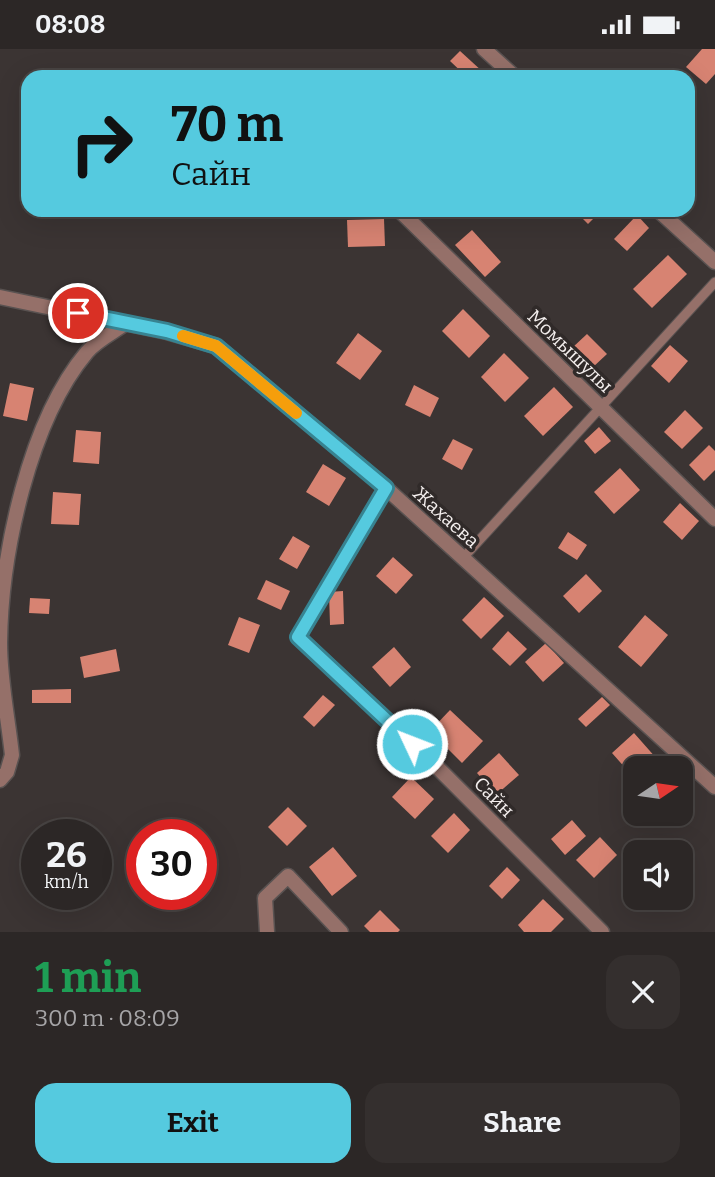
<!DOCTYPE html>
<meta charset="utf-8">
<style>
:root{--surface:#2c2726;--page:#342f2e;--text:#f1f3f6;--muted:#a6a5a7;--line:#484443;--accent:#55cadf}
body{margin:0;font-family:Bitter,serif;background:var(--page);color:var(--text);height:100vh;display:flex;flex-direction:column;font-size:26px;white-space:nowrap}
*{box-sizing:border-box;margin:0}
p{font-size:23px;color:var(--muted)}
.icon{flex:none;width:38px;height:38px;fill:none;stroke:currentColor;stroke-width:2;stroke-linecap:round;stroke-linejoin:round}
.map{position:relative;height:883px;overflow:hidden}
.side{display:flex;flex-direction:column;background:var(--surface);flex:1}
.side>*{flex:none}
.top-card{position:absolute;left:21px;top:21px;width:674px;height:147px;border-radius:21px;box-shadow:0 7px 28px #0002,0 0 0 2px var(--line);background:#55cadf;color:#111;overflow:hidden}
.needle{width:46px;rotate:77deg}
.controls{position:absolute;left:623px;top:707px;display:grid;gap:14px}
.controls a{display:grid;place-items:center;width:70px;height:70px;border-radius:14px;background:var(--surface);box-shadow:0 7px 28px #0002,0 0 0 2px var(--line);font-size:35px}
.speed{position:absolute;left:21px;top:770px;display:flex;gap:14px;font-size:35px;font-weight:700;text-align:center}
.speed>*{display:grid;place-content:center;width:91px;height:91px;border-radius:50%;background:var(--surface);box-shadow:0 7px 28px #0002,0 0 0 2px var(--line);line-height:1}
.speed small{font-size:18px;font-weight:400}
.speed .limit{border:10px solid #d22;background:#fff;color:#111}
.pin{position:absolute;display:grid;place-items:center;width:60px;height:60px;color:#fff;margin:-30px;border:4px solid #fff;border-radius:50%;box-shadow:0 2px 7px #0007}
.me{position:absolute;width:77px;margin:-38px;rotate:313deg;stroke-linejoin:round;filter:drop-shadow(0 0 5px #0008)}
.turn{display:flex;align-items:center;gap:24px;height:147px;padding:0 35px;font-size:32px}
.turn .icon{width:91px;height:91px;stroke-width:2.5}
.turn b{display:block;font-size:49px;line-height:60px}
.round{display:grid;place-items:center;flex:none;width:74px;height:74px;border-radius:21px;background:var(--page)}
.head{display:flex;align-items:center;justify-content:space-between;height:119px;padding:0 35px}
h1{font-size:42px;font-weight:700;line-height:52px;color:#1e9e55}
.cta{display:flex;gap:14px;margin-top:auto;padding:14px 35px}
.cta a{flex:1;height:80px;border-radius:21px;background:var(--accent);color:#111;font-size:28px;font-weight:700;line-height:80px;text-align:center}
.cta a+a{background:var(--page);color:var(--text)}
.status{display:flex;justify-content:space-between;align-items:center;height:49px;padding:0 35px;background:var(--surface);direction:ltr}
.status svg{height:19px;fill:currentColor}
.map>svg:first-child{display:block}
.building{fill:#d78372}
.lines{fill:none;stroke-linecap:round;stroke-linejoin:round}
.lane-casing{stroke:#595251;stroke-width:11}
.street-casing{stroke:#595251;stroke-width:17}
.lane{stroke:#957069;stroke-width:9}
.street{stroke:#957069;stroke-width:14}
.route-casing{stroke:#378391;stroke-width:18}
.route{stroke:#55cadf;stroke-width:12}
.slow{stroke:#f59e0b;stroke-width:12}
.labels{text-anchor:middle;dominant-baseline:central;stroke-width:7;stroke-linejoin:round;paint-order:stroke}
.street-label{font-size:19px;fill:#f4efee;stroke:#302a29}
</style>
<div class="status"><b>08:08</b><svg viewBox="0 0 49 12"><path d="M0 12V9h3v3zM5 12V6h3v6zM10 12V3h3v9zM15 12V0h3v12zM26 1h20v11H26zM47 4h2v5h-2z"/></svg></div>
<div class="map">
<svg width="715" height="883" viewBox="0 0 715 883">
<rect width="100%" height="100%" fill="#3b3433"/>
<!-- building -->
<g class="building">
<path d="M702,0h13v25l-9,10 -20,-17z"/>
<path d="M460,2l23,21 -5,5h-11l-17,-16z"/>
<path d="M574,161h28l-14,14z"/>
<path d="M637,166l12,13 -22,23 -13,-12z"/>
<path d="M384,170l1,27 -37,1 -1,-27z"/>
<path d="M472,181l29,32 -16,15 -30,-32z"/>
<path d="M668,206l19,19 -35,34 -19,-19z"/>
<path d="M463,260l27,27 -21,22 -27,-27z"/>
<path d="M358,284l24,18 -22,29 -24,-17z"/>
<path d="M587,285l20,20 -15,14 -20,-20z"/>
<path d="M670,296l18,16 -19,22 -18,-17z"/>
<path d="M504,304l25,25 -24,24 -24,-25z"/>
<path d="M10,334l24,5 -7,33 -24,-5z"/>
<path d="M414,336l25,13 -9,19 -25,-12z"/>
<path d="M554,338l19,20 -30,29 -19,-20z"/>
<path d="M685,361l18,18 -21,21 -18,-17z"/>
<path d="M599,378l12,14 -16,13 -11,-13z"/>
<path d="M76,381l25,2 -2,32 -26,-2z"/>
<path d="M453,390l20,10 -11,21 -20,-11z"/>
<path d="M709,396l6,6v19l-11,11 -15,-16z"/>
<path d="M323,415l23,14 -17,28 -23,-14z"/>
<path d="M620,419l20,22 -26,24 -20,-22z"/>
<path d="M53,443l28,2 -2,31 -28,-1z"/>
<path d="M680,454l19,18 -17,19 -19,-18z"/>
<path d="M568,483l19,13 -10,15 -19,-12z"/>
<path d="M293,487l17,10 -13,23 -18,-10z"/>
<path d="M393,508l20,18 -17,19 -20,-18z"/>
<path d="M586,525l16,17 -23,22 -16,-17z"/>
<path d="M266,531l24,11 -9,19 -24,-11z"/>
<path d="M343,542l1,33 -14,1 -1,-33z"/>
<path d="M484,548l20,19 -23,23 -19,-19z"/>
<path d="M30,549l20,1 -1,15 -20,-1z"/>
<path d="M645,566l23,20 -27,32 -23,-20z"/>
<path d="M239,568l21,8 -11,28 -21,-8z"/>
<path d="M508,582l19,18 -17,17 -18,-17z"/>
<path d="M546,594l18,20 -21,19 -18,-20z"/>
<path d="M394,598l17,20 -21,20 -18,-20z"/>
<path d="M116,600l4,22 -36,7 -4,-21z"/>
<path d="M71,640v14h-39v-13z"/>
<path d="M323,646l12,10 -21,22 -11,-10z"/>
<path d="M602,648l8,8 -24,22 -8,-8z"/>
<path d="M450,661l33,31 -21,22 -32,-32z"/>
<path d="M634,684l23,26 -11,9h-11v11l-23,-26z"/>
<path d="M499,704l20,22 -23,20 -19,-22z"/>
<path d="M411,728l23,22 -19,20 -23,-22z"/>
<path d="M288,758l19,19 -20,20 -19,-19z"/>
<path d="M454,764l16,17 -22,23 -17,-17z"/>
<path d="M572,771l14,16 -21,19 -14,-16z"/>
<path d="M600,788l17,18 -23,23 -18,-18z"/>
<path d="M333,798l24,29 -25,20 -23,-29z"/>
<path d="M507,818l13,13 -18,19 -13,-13z"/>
<path d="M543,850l21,20 -13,13h-27l-6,-7z"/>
<path d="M380,861l20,20 -2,2h-28l-6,-6z"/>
</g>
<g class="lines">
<defs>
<path id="lane" d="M463,509l252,-276"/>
<g id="street">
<path d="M484,0l31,28"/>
<path d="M399,161l316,309"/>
<path d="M658,161l57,52"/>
<path d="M0,248l167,35 49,14 170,142 329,299"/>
<path d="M386,439l-88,149 133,124 171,171"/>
<path d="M0,731l7,-8 5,-17c-4,-37 -12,-75 -12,-112 1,-89 29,-222 87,-291 10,-12 27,-20 39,-29"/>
<path d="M267,883l-2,-34 23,-22 53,56"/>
</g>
</defs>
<!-- lane casing -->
<use href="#lane" class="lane-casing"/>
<!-- street casing -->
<use href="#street" class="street-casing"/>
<!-- lane -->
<use href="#lane" class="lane"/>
<!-- street -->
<use href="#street" class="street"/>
</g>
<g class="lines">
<defs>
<path id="route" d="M78,264l89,18 49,15 170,142 -88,149 114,107"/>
</defs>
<!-- route casing -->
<use href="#route" class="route-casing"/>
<!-- route -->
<use href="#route" class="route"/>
<!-- slow -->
<path class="slow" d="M183,287l33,10 80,67"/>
</g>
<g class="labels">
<!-- street labels -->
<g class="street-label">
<text transform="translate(570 302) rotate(44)">Момышулы</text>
<text transform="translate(446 468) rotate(42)">Жахаева</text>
<text transform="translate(494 748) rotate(45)">Сайн</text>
</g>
</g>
</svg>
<div class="controls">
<a><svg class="needle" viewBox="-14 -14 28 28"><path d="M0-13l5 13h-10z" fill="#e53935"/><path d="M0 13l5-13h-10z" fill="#a6a5a7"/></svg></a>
<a><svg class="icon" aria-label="sound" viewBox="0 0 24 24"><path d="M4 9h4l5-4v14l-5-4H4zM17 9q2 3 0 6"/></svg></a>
</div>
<div class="speed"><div>26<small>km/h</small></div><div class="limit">30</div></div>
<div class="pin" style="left:78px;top:264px;background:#d93025"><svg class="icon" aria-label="arrive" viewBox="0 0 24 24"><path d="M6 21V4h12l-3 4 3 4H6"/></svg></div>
<svg class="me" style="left:412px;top:695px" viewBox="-20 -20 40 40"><circle r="17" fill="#55cadf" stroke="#fff" stroke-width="3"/><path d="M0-11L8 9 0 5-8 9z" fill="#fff"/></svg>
<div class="top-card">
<div class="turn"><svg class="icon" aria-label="right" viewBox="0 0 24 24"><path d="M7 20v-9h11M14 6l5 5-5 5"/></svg><div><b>70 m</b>Сайн</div></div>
</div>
</div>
<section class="side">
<div class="head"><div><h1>1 min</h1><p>300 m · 08:09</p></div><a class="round"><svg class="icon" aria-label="close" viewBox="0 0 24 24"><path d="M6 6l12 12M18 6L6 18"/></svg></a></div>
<div class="cta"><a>Exit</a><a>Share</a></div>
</section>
